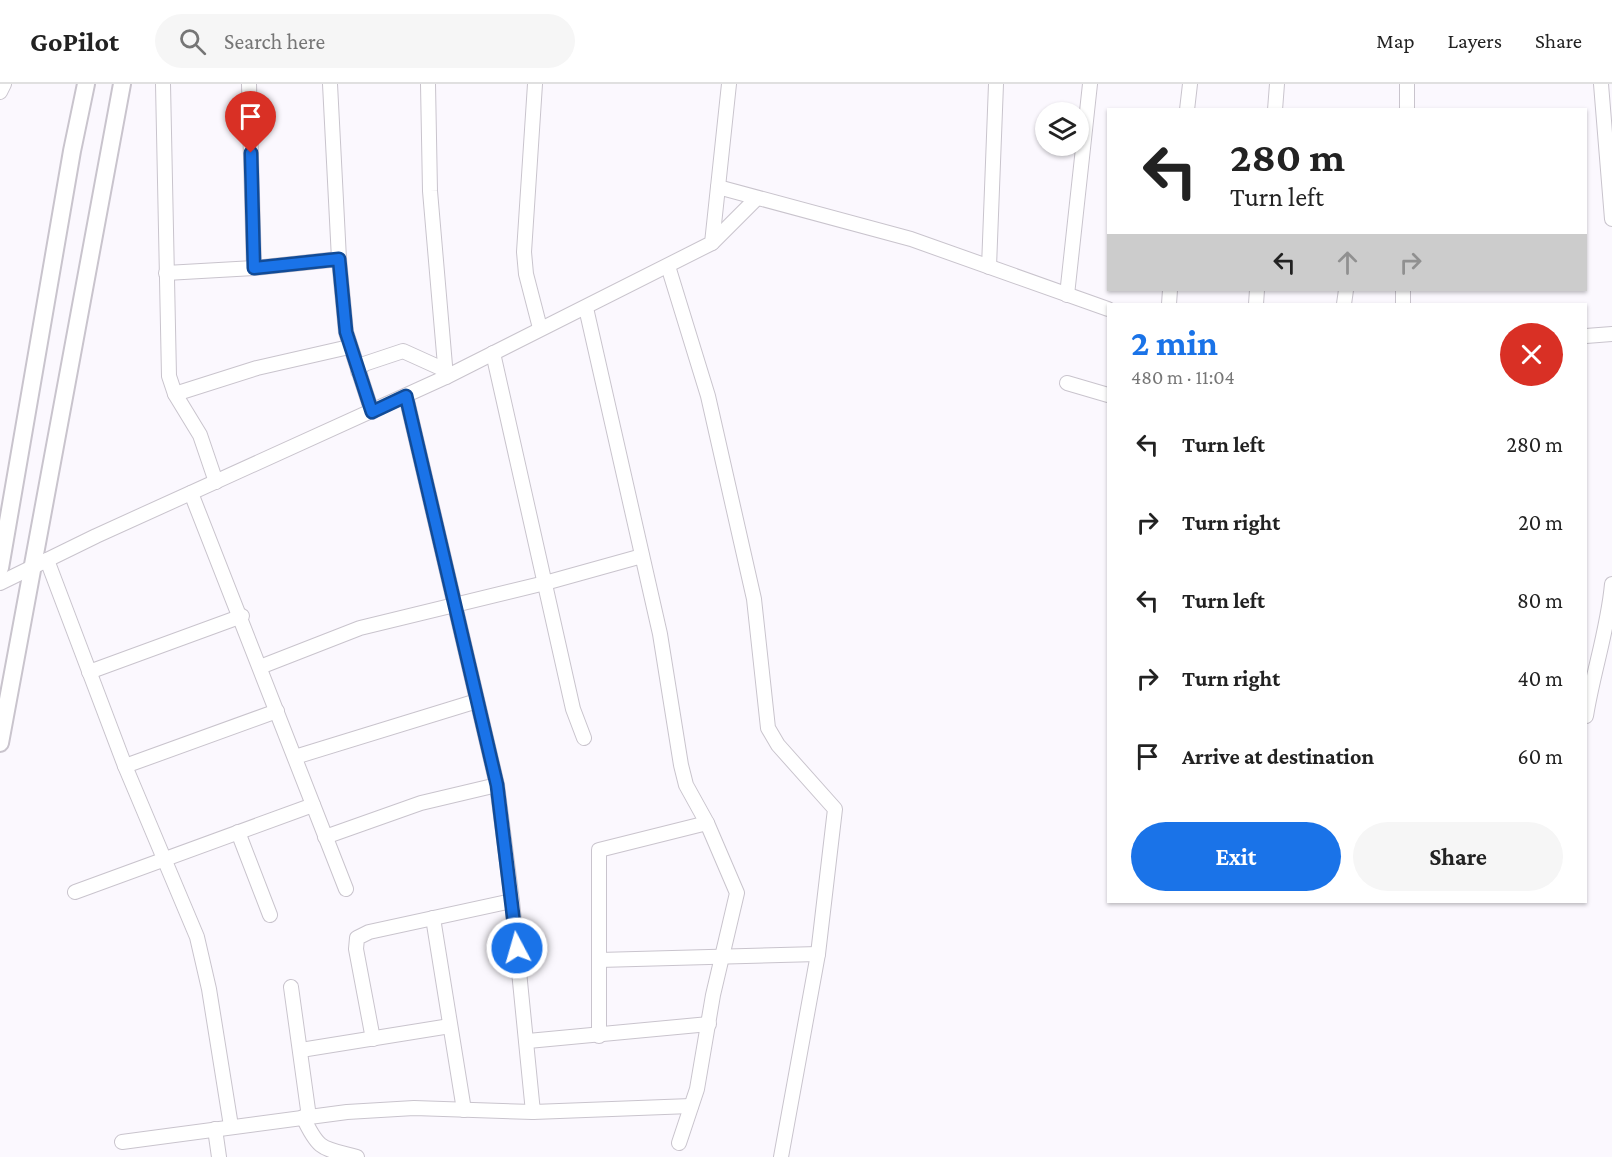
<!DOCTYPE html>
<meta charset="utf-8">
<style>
:root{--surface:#fff;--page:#f6f6f6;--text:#222;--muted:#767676;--line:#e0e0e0;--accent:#1a73e8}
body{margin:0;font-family:"Crimson Pro",serif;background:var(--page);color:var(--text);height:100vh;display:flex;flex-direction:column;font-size:22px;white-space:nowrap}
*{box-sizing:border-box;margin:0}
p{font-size:20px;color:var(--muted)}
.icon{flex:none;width:33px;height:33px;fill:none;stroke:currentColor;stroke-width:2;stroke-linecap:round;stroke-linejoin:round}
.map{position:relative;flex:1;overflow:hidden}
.panel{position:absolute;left:1107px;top:219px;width:480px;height:600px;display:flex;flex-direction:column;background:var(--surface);border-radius:0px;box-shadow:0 2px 4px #0004}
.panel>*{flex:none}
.hud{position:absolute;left:1107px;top:24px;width:480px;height:183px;border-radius:0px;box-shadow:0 2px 4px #0004;background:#fff;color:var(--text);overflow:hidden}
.tools{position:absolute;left:1035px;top:18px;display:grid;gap:12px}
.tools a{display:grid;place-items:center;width:54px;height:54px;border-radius:50%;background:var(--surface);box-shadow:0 2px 4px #0004;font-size:30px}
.pin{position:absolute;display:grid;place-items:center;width:51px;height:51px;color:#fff;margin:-62px -26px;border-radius:50% 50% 50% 0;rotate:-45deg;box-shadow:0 0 6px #0007}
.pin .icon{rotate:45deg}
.me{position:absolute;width:66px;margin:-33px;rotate:354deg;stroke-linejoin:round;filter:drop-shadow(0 0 4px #0008)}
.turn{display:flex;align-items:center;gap:21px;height:126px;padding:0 24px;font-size:27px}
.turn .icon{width:78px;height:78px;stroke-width:2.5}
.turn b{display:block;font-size:42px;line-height:51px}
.lanes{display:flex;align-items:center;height:57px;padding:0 24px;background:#0003;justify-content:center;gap:30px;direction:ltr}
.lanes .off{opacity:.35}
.round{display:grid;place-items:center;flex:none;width:63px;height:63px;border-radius:32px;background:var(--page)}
.head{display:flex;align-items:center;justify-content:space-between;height:102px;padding:0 24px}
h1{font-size:36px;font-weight:700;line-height:45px;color:var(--accent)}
.action{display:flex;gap:12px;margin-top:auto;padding:12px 24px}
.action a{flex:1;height:69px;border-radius:36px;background:var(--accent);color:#fff;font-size:24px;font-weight:700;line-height:69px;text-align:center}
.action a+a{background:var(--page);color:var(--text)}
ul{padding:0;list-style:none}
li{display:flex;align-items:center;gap:18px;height:78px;padding:0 24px}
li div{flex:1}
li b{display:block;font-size:22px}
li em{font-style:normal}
header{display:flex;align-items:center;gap:36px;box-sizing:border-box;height:84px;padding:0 30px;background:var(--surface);border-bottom:2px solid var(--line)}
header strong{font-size:28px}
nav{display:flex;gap:33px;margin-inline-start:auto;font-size:21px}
.search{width:420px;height:54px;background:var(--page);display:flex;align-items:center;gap:15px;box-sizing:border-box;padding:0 21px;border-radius:33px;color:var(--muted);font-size:22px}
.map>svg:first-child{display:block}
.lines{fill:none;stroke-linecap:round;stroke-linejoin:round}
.minor-casing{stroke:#c9c4cd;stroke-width:16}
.major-casing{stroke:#c9c4cd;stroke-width:20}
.minor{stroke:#fff;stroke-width:14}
.major{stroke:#fff;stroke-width:16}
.route-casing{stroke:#114b97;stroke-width:15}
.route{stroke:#1a73e8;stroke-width:10}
</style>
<header>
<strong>GoPilot</strong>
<div class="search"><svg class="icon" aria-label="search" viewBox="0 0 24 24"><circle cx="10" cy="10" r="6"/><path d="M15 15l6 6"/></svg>Search here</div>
<nav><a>Map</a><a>Layers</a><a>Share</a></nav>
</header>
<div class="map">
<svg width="1612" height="1073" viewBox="0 0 1612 1073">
<rect width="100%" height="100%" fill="#fbf8fe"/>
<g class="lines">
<defs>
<g id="minor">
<path d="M163,0l6,292 6,18 25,41 16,47"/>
<path d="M249,0l5,184"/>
<path d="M330,0l9,175 7,73 26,80"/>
<path d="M428,0l2,107 16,186"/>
<path d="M535,0l-11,168 2,22 14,54"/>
<path d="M1601,0l11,135"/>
<path d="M0,8l4,-8"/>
<path d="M1187,26l3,-26"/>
<path d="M1275,26l2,-26"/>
<path d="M1407,26v-26"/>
<path d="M718,103l193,52 197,70"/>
<path d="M712,159l45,-45"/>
<path d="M668,182l40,130 46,203 14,129 10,17 57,64 -17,145 -37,203"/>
<path d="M989,183l7,-183"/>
<path d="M166,189l88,-5 85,-9"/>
<path d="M1067,211l23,-211"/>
<path d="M1169,220l1,-14"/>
<path d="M1256,220l1,-14"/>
<path d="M1344,220l2,-14"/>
<path d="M1403,220v-14"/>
<path d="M586,224l74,326 21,131 5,20 21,38 30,70 -24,102 -16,94 -18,54"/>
<path d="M1586,252l26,-2"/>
<path d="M493,269l80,356 11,29"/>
<path d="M358,287l6,-7 39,-13 42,19"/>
<path d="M1067,299l41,12"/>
<path d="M175,310l82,-26 92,-21"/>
<path d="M406,312l91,389 15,116 21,211 158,-6"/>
<path d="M191,409l155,396"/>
<path d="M47,476l78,206 72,171 12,52 22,137"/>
<path d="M0,499l96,-47 350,-159 266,-134 17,-159"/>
<path d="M260,583l100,-39 185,-45 97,-27"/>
<path d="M89,588l153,-56"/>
<path d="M1586,632c7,-44 22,-87 26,-132"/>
<path d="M295,673l182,-56"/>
<path d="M125,682l152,-55"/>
<path d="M238,748l32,83"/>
<path d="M325,753l96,-34 76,-18"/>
<path d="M75,808l238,-87"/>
<path d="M433,834l31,192"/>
<path d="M599,876l219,-6"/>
<path d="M291,903l18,130"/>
<path d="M599,952v-186l108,-27"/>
<path d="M373,955l-17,-90 1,-11 12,-6 143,-31"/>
<path d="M528,957l181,-17"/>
<path d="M301,966l149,-24"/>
<path d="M303,1033c16,34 19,31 54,40"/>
<path d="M215,1045l4,28"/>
<path d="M122,1058l225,-30 67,-4 119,4"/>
</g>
<g id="major">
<path d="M0,484l72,-417 14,-67"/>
<path d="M0,659l122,-659"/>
</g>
</defs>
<!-- minor casing -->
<use href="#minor" class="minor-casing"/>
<!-- major casing -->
<use href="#major" class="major-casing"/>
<!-- minor -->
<use href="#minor" class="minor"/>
<!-- major -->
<use href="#major" class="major"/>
</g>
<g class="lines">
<defs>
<path id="route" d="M251,69l3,115 85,-9 7,73 26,80 34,-16 91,389 20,163"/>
</defs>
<!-- route casing -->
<use href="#route" class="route-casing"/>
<!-- route -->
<use href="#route" class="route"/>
</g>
</svg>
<div class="tools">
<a><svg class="icon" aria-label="layers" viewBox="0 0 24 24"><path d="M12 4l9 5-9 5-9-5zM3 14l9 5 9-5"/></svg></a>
</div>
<div class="pin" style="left:251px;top:69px;background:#d93025"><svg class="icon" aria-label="arrive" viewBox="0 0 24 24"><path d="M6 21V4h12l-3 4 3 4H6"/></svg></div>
<svg class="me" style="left:517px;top:864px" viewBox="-20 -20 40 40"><circle r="17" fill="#1a73e8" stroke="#fff" stroke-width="3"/><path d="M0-11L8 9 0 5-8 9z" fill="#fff"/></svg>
<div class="hud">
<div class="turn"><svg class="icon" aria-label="left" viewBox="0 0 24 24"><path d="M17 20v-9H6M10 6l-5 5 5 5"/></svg><div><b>280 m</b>Turn left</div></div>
<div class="lanes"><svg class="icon" aria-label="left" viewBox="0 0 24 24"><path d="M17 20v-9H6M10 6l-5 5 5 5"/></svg><svg class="icon off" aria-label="ahead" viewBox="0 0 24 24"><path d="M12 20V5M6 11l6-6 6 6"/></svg><svg class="icon off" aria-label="right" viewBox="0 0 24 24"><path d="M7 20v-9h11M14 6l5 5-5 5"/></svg></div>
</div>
<section class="panel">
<div class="head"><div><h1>2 min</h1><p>480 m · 11:04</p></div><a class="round" style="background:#d93025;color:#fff"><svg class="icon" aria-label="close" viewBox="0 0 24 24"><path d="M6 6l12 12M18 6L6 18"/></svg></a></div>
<ul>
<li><svg class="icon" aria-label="left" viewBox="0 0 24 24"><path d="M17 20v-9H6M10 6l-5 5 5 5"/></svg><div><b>Turn left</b></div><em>280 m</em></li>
<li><svg class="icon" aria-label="right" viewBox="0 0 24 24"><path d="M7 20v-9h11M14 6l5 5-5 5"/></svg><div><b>Turn right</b></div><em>20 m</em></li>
<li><svg class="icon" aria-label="left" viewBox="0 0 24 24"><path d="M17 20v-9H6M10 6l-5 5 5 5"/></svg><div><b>Turn left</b></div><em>80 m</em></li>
<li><svg class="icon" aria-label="right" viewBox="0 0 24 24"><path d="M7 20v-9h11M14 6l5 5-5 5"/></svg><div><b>Turn right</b></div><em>40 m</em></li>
<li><svg class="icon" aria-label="arrive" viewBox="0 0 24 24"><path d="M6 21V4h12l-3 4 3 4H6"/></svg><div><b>Arrive at destination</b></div><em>60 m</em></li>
</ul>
<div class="action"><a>Exit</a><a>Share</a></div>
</section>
</div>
